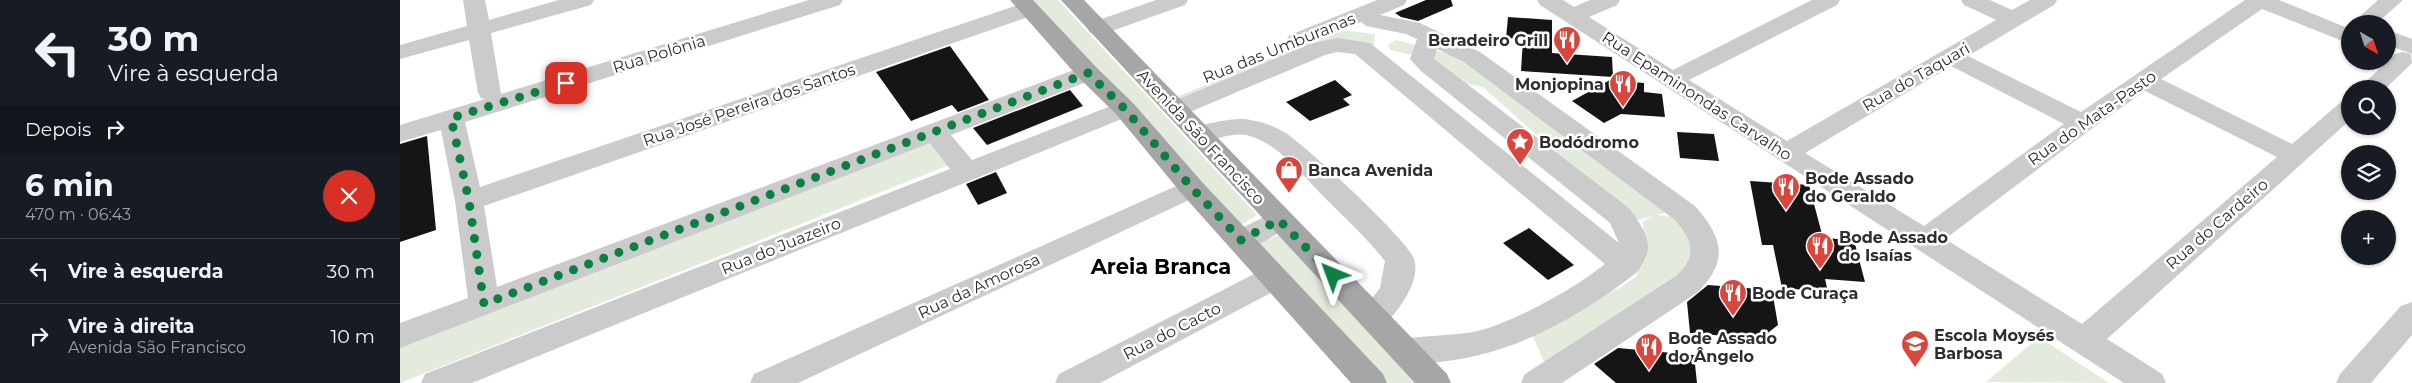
<!DOCTYPE html>
<html lang="pt">
<meta charset="utf-8">
<style>
:root{--surface:#171b24;--page:#242831;--text:#f1f3f6;--muted:#9ea1a6;--line:#363941}
body{margin:0;font-family:Montserrat,sans-serif;background:var(--page);color:var(--text);height:100vh;display:flex;flex-direction:column;font-size:19px;white-space:nowrap}
*{box-sizing:border-box;margin:0}
p{font-size:16px;color:var(--muted)}
.icon{flex:none;width:28px;height:28px;fill:none;stroke:currentColor;stroke-width:2;stroke-linecap:round;stroke-linejoin:round}
.map{position:relative;flex:1;overflow:hidden}
.details{display:flex;flex-direction:column;background:var(--surface);width:400px}
.details>*{flex:none}
.top-card{background:#171b24;color:var(--text);overflow:hidden}
.needle{width:32px;rotate:141deg}
.tools{position:absolute;left:1941px;top:15px;display:grid;gap:10px}
.tools a{display:grid;place-items:center;width:55px;height:55px;border-radius:50%;background:var(--surface);box-shadow:0 1px 4px #0004;font-size:25px}
.pin{position:absolute;display:grid;place-items:center;width:42px;height:42px;color:#fff;margin:-21px;border-radius:10px;box-shadow:0 2px 8px #0006}
.me{position:absolute;width:55px;margin:-28px;rotate:316deg;stroke-linejoin:round;filter:drop-shadow(0 0 4px #0008)}
.turn{display:flex;align-items:center;gap:18px;height:105px;padding:0 25px;font-size:22px}
.turn .icon{width:65px;height:65px;stroke-width:2.5}
.turn b{display:block;font-size:35px;line-height:42px}
.then{display:flex;align-items:center;height:48px;padding:0 25px;background:#0003;gap:10px;font-size:19px}
.round{display:grid;place-items:center;flex:none;width:52px;height:52px;border-radius:26px;background:var(--page)}
.headline{display:flex;align-items:center;justify-content:space-between;height:85px;padding:0 25px}
h1{font-size:30px;font-weight:700;line-height:38px}
ul{padding:0;list-style:none}
li{display:flex;align-items:center;gap:15px;height:65px;padding:0 25px;border-top:1px solid var(--line)}
li div{flex:1}
li b{display:block;font-size:19px}
li em{font-style:normal}
main{display:flex;flex:1;min-height:0}
.map>svg:first-child{display:block}
.green{fill:#e3ebdd}
.building{fill:#151515}
.lines{fill:none;stroke-linecap:round;stroke-linejoin:round}
.minor{fill:#cbcbcb;fill-rule:evenodd}
.major{fill:#a6a6a6;fill-rule:evenodd}
.route{stroke:#0b8043;stroke-width:9;stroke-dasharray:0 16.2}
.labels{text-anchor:middle;dominant-baseline:central;stroke-width:5;stroke-linejoin:round;paint-order:stroke}
.poi-label{font-size:16px;font-weight:bold;fill:#2e2e2e;stroke:#fff;text-anchor:start}
.street-label{font-size:16px;fill:#2e2e2e;stroke:#fff}
.district-label{font-size:21px;font-weight:bold;fill:#000;stroke:#fff}
</style>
<main>
<section class="details">
<div class="top-card">
<div class="turn"><svg class="icon" aria-label="left" viewBox="0 0 24 24"><path d="M17 20v-9H6M10 6l-5 5 5 5"/></svg><div><b>30 m</b>Vire à esquerda</div></div>
<div class="then">Depois<svg class="icon" aria-label="right" viewBox="0 0 24 24"><path d="M7 20v-9h11M14 6l5 5-5 5"/></svg></div>
</div>
<div class="headline"><div><h1>6 min</h1><p>470 m · 06:43</p></div><a class="round" style="background:#d93025;color:#fff"><svg class="icon" aria-label="close" viewBox="0 0 24 24"><path d="M6 6l12 12M18 6L6 18"/></svg></a></div>
<ul>
<li><svg class="icon" aria-label="left" viewBox="0 0 24 24"><path d="M17 20v-9H6M10 6l-5 5 5 5"/></svg><div><b>Vire à esquerda</b></div><em>30 m</em></li>
<li><svg class="icon" aria-label="right" viewBox="0 0 24 24"><path d="M7 20v-9h11M14 6l5 5-5 5"/></svg><div><b>Vire à direita</b><p>Avenida São Francisco</p></div><em>10 m</em></li>
</ul>
</section>
<div class="map">
<svg width="2012" height="383" viewBox="0 0 2012 383">
<rect width="100%" height="100%" fill="#fff"/>
<!-- green -->
<g class="green">
<path d="M633,0h25l199,215 -19,12z"/>
<path d="M940,30l35,4 -1,11 -46,-3 -147,60 -5,-5z"/>
<path d="M996,40l71,19 204,152 -14,4 25,3c22,33 10,45 -17,68l-119,80 -15,-33 90,-46 16,-11 7,-35 -1,-19 10,-6 -15,4 -70,-57 -85,-76 -20,-4 -34,-24 -39,-9 -2,-5z"/>
<path d="M529,136l20,29 -549,218v-46z"/>
<path d="M879,235l139,148h-37l-125,-138z"/>
<path d="M1639,337l70,46 -123,-1z"/>
</g>
<!-- building -->
<g class="building">
<path d="M1026,0h25l2,6 -35,15 -17,-4 -6,-4z"/>
<path d="M1108,17l44,3v33l60,4 1,20 -92,-6 2,-32 -17,-1z"/>
<path d="M550,46l39,54 -31,12 -6,-7 -41,16 -35,-49z"/>
<path d="M935,80l17,15 -9,4 7,6 -40,16 -24,-19z"/>
<path d="M1210,80l34,3v9l18,2 3,23 -44,-3 -17,9 -32,-22z"/>
<path d="M670,90l13,16 -96,39 -14,-17z"/>
<path d="M1277,132l37,2 5,27 -39,-3z"/>
<path d="M27,136l9,94 -36,12v-98z"/>
<path d="M596,172l11,21 -29,12 -12,-21z"/>
<path d="M1350,181l59,4 14,53 31,2 11,42 -40,-3 3,13 -46,-4 -9,-43h-11z"/>
<path d="M1129,228l45,37 -26,15 -45,-37z"/>
<path d="M1308,285l64,5 6,35 -18,14 -70,-6 -3,-31z"/>
<path d="M1218,348l76,7 3,28h-81l-22,-19z"/>
</g>
<g class="lines">
<!-- minor -->
<g class="minor">
<path d="M63,0h22l4,20 70,-20h35l-3,5 -100,28 10,61 308,-94h34l-3,5 -375,117 15,65 541,-183 8,-2 8,2 3,5 -3,5 -553,192 13,81 582,-219 9,-2 9,2 3,5 -3,5 -146,57 21,25 144,-56 9,-3 9,3 4,5 -4,5 -662,269h-51l4,-9 525,-205 -20,-26 -530,205v-25l68,-25 -13,-97 -14,-71 -41,12v-17l85,-26 -4,-1 -3,-5 -9,-53 -69,19v-14l67,-19z"/>
<path d="M756,0h32l-3,5 -79,28 -8,2 -8,-2 -3,-5 3,-5z"/>
<path d="M977,0h30l-3,5 -24,10 40,8 60,29 215,154c28,32 34,54 3,86l-136,91h-41l4,-9 151,-98c22,-20 17,-35 -1,-56l-211,-158 -27,-13 -3,9 3,3 193,148c8,12 22,29 17,45 -2,5 -7,15 -11,19 -45,35 -101,69 -157,82 -23,6 -65,12 -86,5l-5,-9 5,-9c25,-8 53,-5 80,-10 35,-6 104,-45 132,-68l-250,-210 -18,-2 -12,3 -140,59 -9,3 -9,-3 -4,-5 4,-5 143,-60 27,-6 33,5 249,200 -9,-20 -189,-152 -11,-12 7,-20 -11,-5 -40,-8 -5,-4 -63,25 -8,-2 -4,-5 4,-5z"/>
<path d="M1137,0h26l11,7 16,-7h30l-3,5 -28,12 84,53 139,-70h28l-3,5 -148,75 98,61 209,-121 -32,-15 -3,-5h29l22,10 18,-10h27l-3,5 -86,51 113,56 164,-112h34l71,29v15l-88,-35 -101,70 131,65 49,-42 9,-3v21l-243,219 55,35 4,9h-42l-584,-378zM1551,66l113,58 -140,102 -119,-73zM1745,91l132,66 -195,167 -137,-85 146,-110z"/>
<path d="M1978,0h25l-27,24h-25z"/>
<path d="M1988,30l24,9v15l-24,-9z"/>
<path d="M2003,52l8,2 1,9 -27,26h-27l37,-35z"/>
<path d="M845,119c14,2 27,6 39,13 19,11 126,110 130,127 6,18 -9,42 -20,55 -11,13 -15,17 -32,11l-5,-8 23,-29 5,-27c-18,-23 -40,-43 -61,-64 -21,-21 -44,-52 -74,-61 -20,-6 -40,9 -60,4l-4,-6 4,-6c18,-4 36,-10 55,-9z"/>
<path d="M792,179l10,3 4,6 -4,6 -404,189h-48l4,-9z"/>
<path d="M879,210l10,3 4,7c-6,10 -38,28 -51,30 -3,0 -8,-2 -11,-3l-4,-7 4,-7z"/>
<path d="M873,267l11,3 4,8 -4,8 -184,97h-45l4,-9 203,-104z"/>
<path d="M2012,302v33l-41,48h-35l4,-9 61,-68z"/>
</g>
<!-- major -->
<g class="major">
<path d="M610,0h23l64,68 37,36 68,78 181,192 4,9h-36l-169,-189 -66,-80 -37,-36z"/>
<path d="M661,0h23l363,374 4,9h-36z"/>
</g>
</g>
<g class="lines">
<!-- route -->
<path class="route" d="M166,83l-115,35 18,83 15,103 604,-231 37,36 67,79 49,52 38,-20 54,55"/>
</g>
<!-- icons -->
<defs>
<symbol id="restaurant-pin" viewBox="-11 -11 22 30"><path d="M0 17L-7.5 6A9.5 9.5 0 1 1 7.5 6Z" fill="#da463c" stroke="#fff"/><path d="M-5-6h1v4h1v-4h1v4h1v-4h1v5L-1.5 .5V6h-2V.5L-5-1ZM5-6V6H3V1.5H1.5Q1.5-4 5-6Z" fill="#fff"/></symbol>
<symbol id="sight-pin" viewBox="-11 -11 22 30"><path d="M0 17L-7.5 6A9.5 9.5 0 1 1 7.5 6Z" fill="#da463c" stroke="#fff"/><path d="M0-6L1.8-2.2L6-1.7L2.9 1.2L3.7 5.4L0 3.3L-3.7 5.4L-2.9 1.2L-6-1.7L-1.8-2.2Z" fill="#fff"/></symbol>
<symbol id="shop-pin" viewBox="-11 -11 22 30"><path d="M0 17L-7.5 6A9.5 9.5 0 1 1 7.5 6Z" fill="#da463c" stroke="#fff"/><path d="M-5-2.5h2.3a2.7 3.5 0 0 1 5.4 0H5L5.5 6h-11ZM-1.5-2.5h3a1.5 2.3 0 0 0-3 0Z" fill="#fff"/></symbol>
<symbol id="school-pin" viewBox="-11 -11 22 30"><path d="M0 17L-7.5 6A9.5 9.5 0 1 1 7.5 6Z" fill="#da463c" stroke="#fff"/><path d="M0-5L7-2L0 1L-7-2ZM-4 1L0 2.5L4 1V4Q0 6-4 4Z" fill="#fff"/></symbol>
</defs>
<g fill-rule="evenodd">
<use href="#restaurant-pin" x="1151" y="24" width="32" height="43"/>
<use href="#restaurant-pin" x="1207" y="68" width="32" height="43"/>
<use href="#sight-pin" x="1104" y="126" width="32" height="43"/>
<use href="#shop-pin" x="873" y="154" width="32" height="43"/>
<use href="#restaurant-pin" x="1370" y="171" width="32" height="43"/>
<use href="#restaurant-pin" x="1404" y="230" width="32" height="43"/>
<use href="#restaurant-pin" x="1317" y="277" width="32" height="43"/>
<use href="#school-pin" x="1499" y="328" width="32" height="43"/>
<use href="#restaurant-pin" x="1233" y="331" width="32" height="43"/>
</g>
<g class="labels">
<!-- poi labels -->
<g class="poi-label">
<text x="1148" y="40" text-anchor="end">Beradeiro Grill</text>
<text x="1204" y="84" text-anchor="end">Monjopina</text>
<text x="1139" y="142">Bodódromo</text>
<text x="908" y="170">Banca Avenida</text>
<text x="1405" y="178">Bode Assado<tspan x="1405" dy="18">do Geraldo</tspan></text>
<text x="1439" y="237">Bode Assado<tspan x="1439" dy="18">do Isaías</tspan></text>
<text x="1352" y="293">Bode Curaça</text>
<text x="1534" y="335">Escola Moysés<tspan x="1534" dy="18">Barbosa</tspan></text>
<text x="1268" y="338">Bode Assado<tspan x="1268" dy="18">do Ângelo</tspan></text>
</g>
<!-- street labels -->
<g class="street-label">
<text transform="translate(879 48) rotate(-22)">Rua das Umburanas</text>
<text transform="translate(259 54) rotate(-17)">Rua Polônia</text>
<text transform="translate(1516 77) rotate(-30)">Rua do Taquari</text>
<text transform="translate(1297 96) rotate(33)">Rua Epaminondas Carvalho</text>
<text transform="translate(349 105) rotate(-19)">Rua José Pereira dos Santos</text>
<text transform="translate(1692 118) rotate(-35)">Rua do Mata-Pasto</text>
<text transform="translate(801 137) rotate(47)">Avenida São Francisco</text>
<text transform="translate(1817 224) rotate(-41)">Rua do Cardeiro</text>
<text transform="translate(381 246) rotate(-22)">Rua do Juazeiro</text>
<text transform="translate(579 286) rotate(-25)">Rua da Amorosa</text>
<text transform="translate(772 331) rotate(-27)">Rua do Cacto</text>
</g>
<!-- district labels -->
<g class="district-label">
<text x="761" y="266">Areia Branca</text>
</g>
</g>
</svg>
<div class="tools">
<a><svg class="needle" viewBox="-14 -14 28 28"><path d="M0-13l5 13h-10z" fill="#e53935"/><path d="M0 13l5-13h-10z" fill="#9ea1a6"/></svg></a>
<a><svg class="icon" aria-label="search" viewBox="0 0 24 24"><circle cx="10" cy="10" r="6"/><path d="M15 15l6 6"/></svg></a>
<a><svg class="icon" aria-label="layers" viewBox="0 0 24 24"><path d="M12 4l9 5-9 5-9-5zM3 14l9 5 9-5"/></svg></a>
<a>+</a>
</div>
<div class="pin" style="left:166px;top:83px;background:#d93025"><svg class="icon" aria-label="arrive" viewBox="0 0 24 24"><path d="M6 21V4h12l-3 4 3 4H6"/></svg></div>
<svg class="me" style="left:933px;top:275px" viewBox="-20 -20 40 40"><path d="M0-17L14 15 0 8-14 15z" fill="#0b8043" stroke="#fff" stroke-width="4"/></svg>
</div>
</main>
